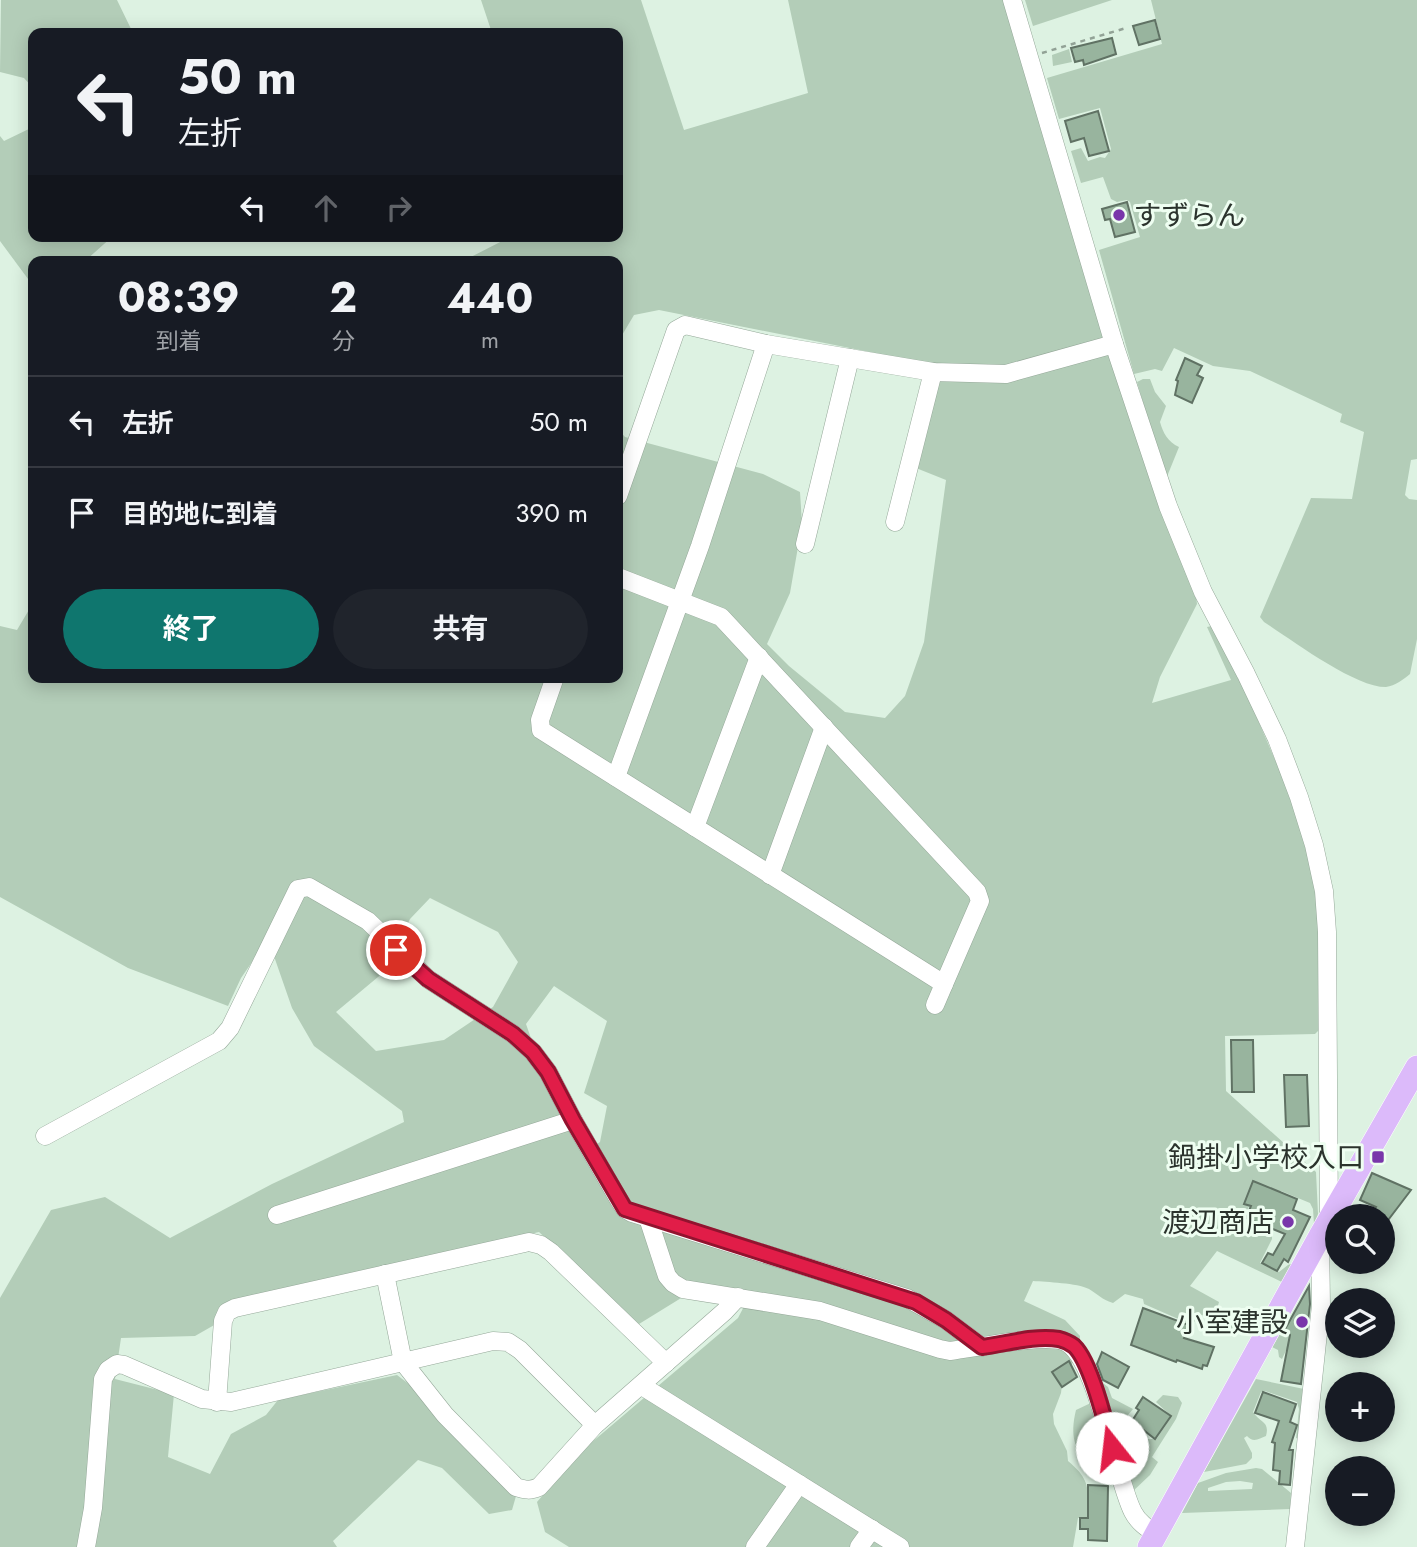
<!DOCTYPE html>
<html lang="ja">
<meta charset="utf-8">
<style>
:root{--surface:#171b24;--page:#20242c;--text:#f1f3f6;--muted:#9ea1a6;--line:#363941;--accent:#0f766e}
body{margin:0;font-family:Jost,"Noto Sans JP",sans-serif;background:var(--page);color:var(--text);height:100vh;display:flex;flex-direction:column;font-size:26px;white-space:nowrap}
*{box-sizing:border-box;margin:0}
p{font-size:23px;color:var(--muted)}
.icon{flex:none;width:38px;height:38px;fill:none;stroke:currentColor;stroke-width:2;stroke-linecap:round;stroke-linejoin:round}
.map{position:relative;flex:1;overflow:hidden}
.drawer{position:absolute;left:28px;top:256px;width:595px;height:427px;display:flex;flex-direction:column;background:var(--surface);border-radius:14px;box-shadow:0 4px 18px #0003}
.drawer>*{flex:none}
.banner{position:absolute;left:28px;top:28px;width:595px;height:214px;border-radius:14px;box-shadow:0 4px 18px #0003;background:#171b24;color:var(--text);overflow:hidden}
.tools{position:absolute;left:1325px;top:1204px;display:grid;gap:14px}
.tools a{display:grid;place-items:center;width:70px;height:70px;border-radius:50%;background:var(--surface);box-shadow:0 4px 18px #0003;font-size:35px}
.pin{position:absolute;display:grid;place-items:center;width:60px;height:60px;color:#fff;margin:-30px;border:4px solid #fff;border-radius:50%;box-shadow:0 2px 7px #0007}
.me{position:absolute;width:77px;margin:-38px;rotate:344deg;stroke-linejoin:round;filter:drop-shadow(0 0 5px #0008)}
.turn{display:flex;align-items:center;gap:24px;height:147px;padding:0 35px;font-size:32px}
.turn .icon{width:91px;height:91px;stroke-width:2.5}
.turn b{display:block;font-size:49px;line-height:60px}
.lanes{display:flex;align-items:center;height:66px;padding:0 35px;background:#0003;justify-content:center;gap:35px;direction:ltr}
.lanes .off{opacity:.35}
.eta{display:flex;justify-content:space-evenly;align-items:center;height:119px;text-align:center}
.eta b{font-size:42px;font-weight:700;line-height:49px}
.action{display:flex;gap:14px;margin-top:auto;padding:14px 35px}
.action a{flex:1;height:80px;border-radius:42px;background:var(--accent);color:#fff;font-size:28px;font-weight:700;line-height:80px;text-align:center}
.action a+a{background:var(--page);color:var(--text)}
ul{padding:0;list-style:none}
li{display:flex;align-items:center;gap:21px;height:91px;padding:0 35px;border-top:2px solid var(--line)}
li div{flex:1}
li b{display:block;font-size:26px}
li em{font-style:normal}
.map>svg:first-child{display:block}
.green{fill:#b3cdb8;fill-rule:evenodd}
.building{fill:#98b49e;stroke:#607264;stroke-width:2}
.lines{fill:none;stroke-linecap:round;stroke-linejoin:round}
.minor-casing{stroke:#95a899;stroke-width:19}
.major-casing{stroke:#fff;stroke-width:24}
.path{stroke:#92a296;stroke-width:2.5;stroke-dasharray:5 5;stroke-linecap:butt}
.minor{stroke:#fff;stroke-width:18}
.major{stroke:#dcbafa;stroke-width:23}
.route-casing{stroke:#92132f;stroke-width:18}
.route{stroke:#e11d48;stroke-width:12}
.poi-dot{fill:#7936aa;stroke:#eefef1;stroke-width:2.5}
.labels{text-anchor:middle;dominant-baseline:central;stroke-width:6;stroke-linejoin:round;paint-order:stroke}
.poi-label{font-size:28px;fill:#2b332d;stroke:#eefef1;text-anchor:end}
</style>
<div class="map">
<svg width="1417" height="1547" viewBox="0 0 1417 1547">
<rect width="100%" height="100%" fill="#ddf2e2"/>
<!-- green -->
<g class="green">
<path d="M1,0h116l16,33h-100v55l-9,-10 -24,-6z"/>
<path d="M481,0h160l43,130 124,-37 -20,-93h215l193,596 1,8 -37,73 -8,26 79,-23 -24,-53 5,-1 25,46 58,134 24,87v137l-4,4 -90,2 1,55 90,81 2,42 -4,10 -1,-15 -3,-6 -29,-12 -6,13 -22,-7 -10,23 29,13v6l-12,24 19,9 9,-7 8,-3 -10,22 -69,-33 -27,35 29,16 -3,11 19,11 -4,6 -31,-16 -8,11 -48,-21 -1,-5 -18,-5 -12,9c-12,-4 -14,-8 -24,-14 -12,-6 -42,-7 -56,-8l-9,20 41,19 15,16 -1,13 -5,12 -11,15 -2,17 -8,21 1,10 13,27 1,10c23,19 20,28 20,57h-10l-5,29h-504l-24,-15 -8,-30 41,-48 160,-136 14,-27 -53,-4 -60,37 -100,-92 -171,38 -138,46 -35,20 -74,2 -6,41 59,15 -6,63 42,17 21,-40 35,-19 12,-15 119,-25 25,19 94,102 -4,14 -23,4 -47,-46 -24,-8 -85,81 4,6h-337v-249l51,-88 54,-13 65,41 102,-54 132,-62 -2,-11 -88,-65 -22,-38 -24,-69 -27,39 -13,28 -100,-38 -128,-71v-271l17,4 16,-27v74h585v-248l7,8 138,37 37,18 2,32 -12,69 -23,51 22,22 56,46 40,6 20,-22 19,-54 22,-162 -30,-12 24,-102 -281,-56 -25,5 -16,27v-81h-155l49,-25h106v-203h-126zM430,898l68,34 20,30 -25,45 -49,33 -68,11 -40,-39 48,-40 26,-53zM554,986l53,35 -23,72 23,13 -7,36 -14,10 -45,-85 -15,-43z"/>
<path d="M1025,0h87l-79,26z"/>
<path d="M1151,0h266v459l-6,1 -6,35 4,4 8,1v139l-7,35c-6,5 -15,12 -24,13 -32,0 -95,-48 -122,-65l-4,-5 51,-119 41,1 12,-67 -24,-10 2,-8 -92,-43 -37,-5 -39,-18 -12,23 -7,-2 -21,5 -35,-124 41,-13 -10,-35 -3,-2 -10,2 -6,-3 -8,-22 -22,6 -10,-32 10,-3 7,13 12,-4 5,1 6,-9 -11,-41 -41,11 -12,-41 115,-34z"/>
<path d="M1069,49l3,13 -19,4 -1,-11z"/>
<path d="M33,127v109h80l-28,25h-52v20l-2,2 -31,-42v-105l4,5z"/>
<path d="M1143,379h7l5,13 11,14 -6,16c3,11 8,20 19,25l-13,32 -29,-97z"/>
<path d="M1281,1332l25,15 -2,1 -15,-4 -7,15 -3,-2 -1,-7 -6,-3z"/>
<path d="M1256,1379l48,10 -5,50 -3,-1 3,-29 -2,-7 -32,-11 -4,1 -8,20c7,11 17,9 13,24 -7,3 -13,7 -19,0l-3,2 8,15v5l-6,6 -42,8z"/>
<path d="M1099,1380l9,7 4,11 21,11 -5,6 -1,10c7,10 17,17 30,13l13,-19v-4l-14,-13 7,-7 15,2 4,6 -6,16 -24,38 6,5 -8,13 -18,17c-33,-28 -69,-29 -56,-82l19,-9z"/>
<path d="M1256,1468l6,1 29,24 -1,16 -108,4 16,-30 28,-10zM1240,1481l13,2 -1,6 -44,2v-3l18,-6z"/>
</g>
<!-- building -->
<g class="building">
<path d="M1155,20l5,19 -21,6 -6,-19z"/>
<path d="M1112,38l4,16 -32,11 -1,-5 -8,2 -4,-14z"/>
<path d="M1098,111l11,40 -20,5 -5,-18 -13,4 -6,-21z"/>
<path d="M1127,202l8,30 -20,5 -5,-18 -5,1 -3,-11z"/>
<path d="M1185,358l17,8 -5,9 6,3 -11,25 -17,-8 3,-14 -2,-1z"/>
<path d="M1231,1040h22l1,52h-22z"/>
<path d="M1284,1075h23l2,51 -23,1z"/>
<path d="M1372,1173l39,17 -29,38v-12h-12l6,-9 -16,-7z"/>
<path d="M1253,1181l44,18 -4,11 17,7 -22,45 -4,-3 -7,12 -15,-8 6,-10 5,2 12,-21 -39,-16 5,-12 -7,-2z"/>
<path d="M1309,1286l1,18 -9,80 -20,-3 9,-46 -6,-4z"/>
<path d="M1143,1308l46,17 -5,13 30,9 -7,19 -4,-1 -1,4 -25,-9 -1,2 -45,-17z"/>
<path d="M1102,1352l27,15 -11,21 -15,-8 -6,-16z"/>
<path d="M1069,1361l8,16 -15,10 -10,-15z"/>
<path d="M1263,1392l33,12 -6,18 7,3 -8,25h4l-3,35 -11,-1 1,-13 -7,-1 2,-27 -3,-1 7,-21 -24,-8z"/>
<path d="M1143,1397l28,19 -16,23 -23,-18 7,-11 -3,-2z"/>
<path d="M1088,1485l20,1 -1,55 -19,-1v-11h-8v-11h8z"/>
</g>
<g class="lines">
<defs>
<g id="minor">
<path d="M1012,0l102,344 54,162 35,86 43,82 31,65 22,58 15,48 10,46 3,41 2,289"/>
<path d="M618,496l58,-166 9,-5 81,19 167,28 73,2 108,-30"/>
<path d="M895,522l38,-150"/>
<path d="M805,544l45,-186"/>
<path d="M555,677l-15,43 1,10 403,254 36,-83 -3,-9 -256,-275 -103,-40"/>
<path d="M616,777l84,-231 66,-202"/>
<path d="M695,827l64,-170"/>
<path d="M770,875l54,-148"/>
<path d="M935,1005l9,-21"/>
<path d="M45,1136l174,-95 11,-13 68,-139 11,-2 59,34 60,58 85,55 20,18 15,20 25,48"/>
<path d="M277,1215l296,-95 46,80 6,9 7,4 275,85 39,22 36,27"/>
<path d="M648,1218l19,58 6,7 10,6 137,22 120,38 10,2c25,-3 92,-17 113,-10 34,11 52,137 70,171 5,10 14,16 23,22"/>
<path d="M385,1274l18,88 42,53 71,72c9,3 14,4 23,0l56,-62 130,-114 13,-14"/>
<path d="M642,1386l258,161"/>
<path d="M217,1402l6,-81 4,-9 8,-4 294,-66 12,3 10,7 115,111"/>
<path d="M86,1547l7,-39 10,-129 5,-9 9,-6 7,1 78,34 29,3 262,-61 15,1 12,8 75,75"/>
<path d="M755,1547l44,-63"/>
<path d="M859,1547l13,-18"/>
<path d="M1295,1547l26,-242 -1,-68"/>
</g>
<path id="major" d="M1149,1547l171,-311 97,-169"/>
</defs>
<!-- minor casing -->
<use href="#minor" class="minor-casing"/>
<!-- major casing -->
<use href="#major" class="major-casing"/>
<!-- path -->
<path class="path" d="M1042,53l84,-25"/>
<!-- minor -->
<use href="#minor" class="minor"/>
<!-- major -->
<use href="#major" class="major"/>
</g>
<g class="lines">
<defs>
<path id="route" d="M396,950l32,29 85,55 20,18 15,20 25,48 52,89 291,93 30,18 36,27c24,-3 52,-12 77,-8 4,1 11,4 15,7 17,16 32,78 38,102"/>
</defs>
<!-- route casing -->
<use href="#route" class="route-casing"/>
<!-- route -->
<use href="#route" class="route"/>
</g>
<!-- markers -->
<g class="poi-dot">
<circle cx="1119" cy="215" r="7"/>
<rect x="1371" y="1150" width="14" height="14" rx="3.5"/>
<circle cx="1288" cy="1222" r="7"/>
<circle cx="1302" cy="1322" r="7"/>
</g>
<g class="labels">
<!-- poi labels -->
<g class="poi-label">
<text x="1133" y="215" text-anchor="start">すずらん</text>
<text x="1364" y="1157">鍋掛小学校入口</text>
<text x="1274" y="1222">渡辺商店</text>
<text x="1288" y="1322">小室建設</text>
</g>
</g>
</svg>
<div class="tools">
<a><svg class="icon" aria-label="search" viewBox="0 0 24 24"><circle cx="10" cy="10" r="6"/><path d="M15 15l6 6"/></svg></a>
<a><svg class="icon" aria-label="layers" viewBox="0 0 24 24"><path d="M12 4l9 5-9 5-9-5zM3 14l9 5 9-5"/></svg></a>
<a>+</a>
<a>−</a>
</div>
<div class="pin" style="left:396px;top:950px;background:#d93025"><svg class="icon" aria-label="arrive" viewBox="0 0 24 24"><path d="M6 21V4h12l-3 4 3 4H6"/></svg></div>
<svg class="me" style="left:1112px;top:1448px" viewBox="-20 -20 40 40"><circle r="19" fill="#fff"/><path d="M0-13L10 11 0 6-10 11z" fill="#e11d48"/></svg>
<div class="banner">
<div class="turn"><svg class="icon" aria-label="left" viewBox="0 0 24 24"><path d="M17 20v-9H6M10 6l-5 5 5 5"/></svg><div><b>50 m</b>左折</div></div>
<div class="lanes"><svg class="icon" aria-label="left" viewBox="0 0 24 24"><path d="M17 20v-9H6M10 6l-5 5 5 5"/></svg><svg class="icon off" aria-label="ahead" viewBox="0 0 24 24"><path d="M12 20V5M6 11l6-6 6 6"/></svg><svg class="icon off" aria-label="right" viewBox="0 0 24 24"><path d="M7 20v-9h11M14 6l5 5-5 5"/></svg></div>
</div>
<section class="drawer">
<div class="eta">
<div><b>08:39</b><p>到着</p></div>
<div><b>2</b><p>分</p></div>
<div><b>440</b><p>m</p></div>
</div>
<ul>
<li><svg class="icon" aria-label="left" viewBox="0 0 24 24"><path d="M17 20v-9H6M10 6l-5 5 5 5"/></svg><div><b>左折</b></div><em>50 m</em></li>
<li><svg class="icon" aria-label="arrive" viewBox="0 0 24 24"><path d="M6 21V4h12l-3 4 3 4H6"/></svg><div><b>目的地に到着</b></div><em>390 m</em></li>
</ul>
<div class="action"><a>終了</a><a>共有</a></div>
</section>
</div>
